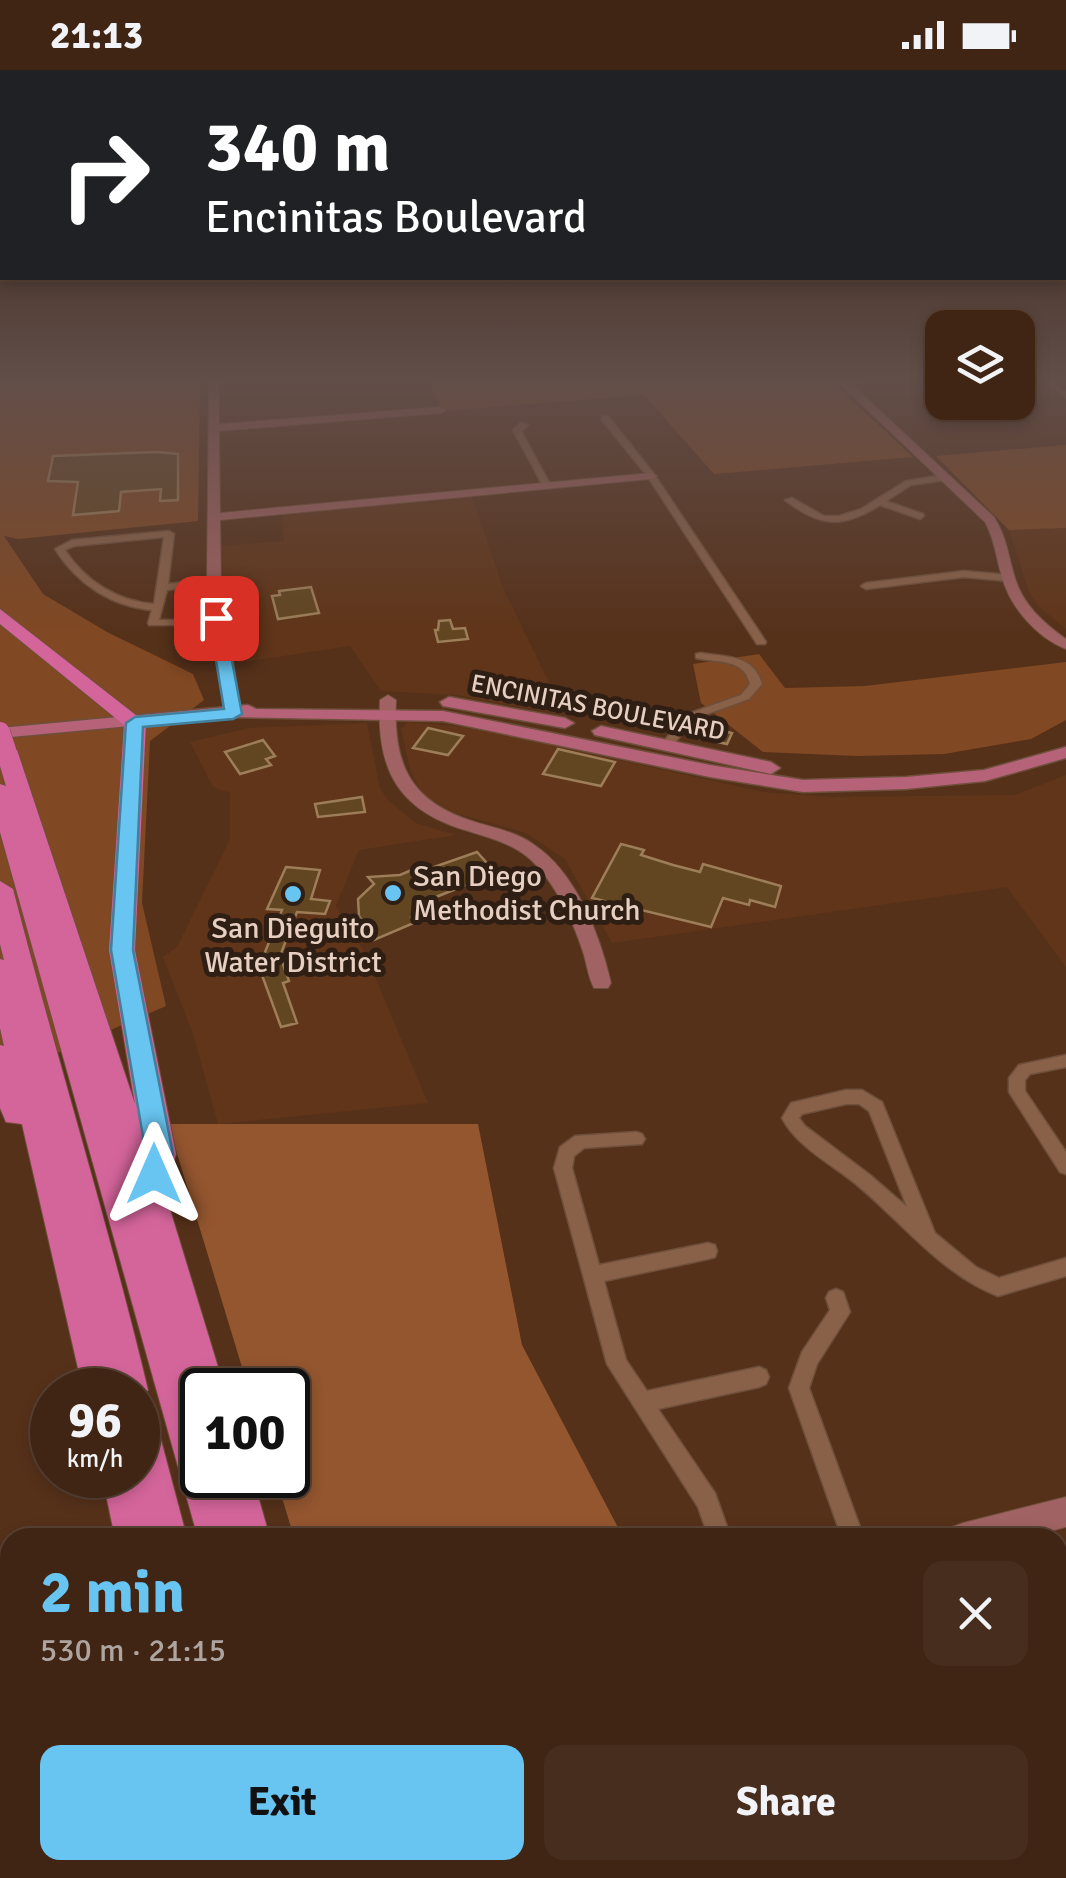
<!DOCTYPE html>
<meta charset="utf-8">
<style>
:root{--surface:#402514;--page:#472d1d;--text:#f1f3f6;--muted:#aea5a0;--line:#594234;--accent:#68c4f0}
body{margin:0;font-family:Signika,sans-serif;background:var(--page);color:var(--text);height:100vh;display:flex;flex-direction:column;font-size:38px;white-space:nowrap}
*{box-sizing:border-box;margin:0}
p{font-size:32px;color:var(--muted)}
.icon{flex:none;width:55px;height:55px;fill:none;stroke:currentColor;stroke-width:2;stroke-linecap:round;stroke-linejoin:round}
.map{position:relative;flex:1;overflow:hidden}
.sheet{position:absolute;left:0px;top:1458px;width:1068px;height:352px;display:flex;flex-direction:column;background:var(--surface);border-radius:30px 30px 0 0;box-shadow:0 5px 15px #0003,0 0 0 2px var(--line)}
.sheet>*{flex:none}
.banner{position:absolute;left:0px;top:0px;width:1068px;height:210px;box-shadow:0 5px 15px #0003,0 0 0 2px var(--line);background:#202124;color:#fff;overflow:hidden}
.tools{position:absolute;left:925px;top:240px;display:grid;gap:20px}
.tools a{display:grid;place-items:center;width:110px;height:110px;border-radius:20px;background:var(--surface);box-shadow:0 5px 15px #0003,0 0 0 2px var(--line);font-size:50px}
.speed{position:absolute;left:30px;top:1298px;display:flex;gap:20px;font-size:50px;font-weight:700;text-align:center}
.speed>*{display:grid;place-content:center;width:130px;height:130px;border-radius:50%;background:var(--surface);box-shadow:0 5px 15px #0003,0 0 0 2px var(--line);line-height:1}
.speed small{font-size:25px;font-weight:400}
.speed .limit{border:5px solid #111;border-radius:15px;background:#fff;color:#111}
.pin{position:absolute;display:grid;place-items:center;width:85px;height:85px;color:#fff;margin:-42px;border-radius:20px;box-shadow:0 5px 15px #0006}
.me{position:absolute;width:110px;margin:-55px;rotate:0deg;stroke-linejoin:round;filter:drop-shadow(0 0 8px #0008)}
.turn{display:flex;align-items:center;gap:35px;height:210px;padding:0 40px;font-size:45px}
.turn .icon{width:130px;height:130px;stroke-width:2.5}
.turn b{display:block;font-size:70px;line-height:85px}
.round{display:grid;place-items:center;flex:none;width:105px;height:105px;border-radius:20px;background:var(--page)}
.head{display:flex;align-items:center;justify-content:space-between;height:170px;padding:0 40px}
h1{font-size:60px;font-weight:700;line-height:75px;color:var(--accent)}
.action{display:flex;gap:20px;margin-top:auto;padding:20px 40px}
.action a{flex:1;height:115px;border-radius:20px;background:var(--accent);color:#111;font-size:40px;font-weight:700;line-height:115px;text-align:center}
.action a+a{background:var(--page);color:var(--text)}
.status{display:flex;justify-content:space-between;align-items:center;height:70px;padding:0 50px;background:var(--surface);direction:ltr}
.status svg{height:28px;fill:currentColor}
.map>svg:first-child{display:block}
.built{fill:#603519}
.green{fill:#804823}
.forest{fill:#93562f}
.building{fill:#624622;stroke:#9d7e59;stroke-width:2.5}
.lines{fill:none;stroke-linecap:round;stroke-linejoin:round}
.street-casing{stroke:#6e4f3b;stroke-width:3}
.secondary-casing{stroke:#6e4f3b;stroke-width:2}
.primary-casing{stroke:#6e4f3b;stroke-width:3}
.highway-casing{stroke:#6e4f3b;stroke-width:2}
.street{fill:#896149;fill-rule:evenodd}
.secondary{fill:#a06262;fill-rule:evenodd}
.primary{fill:#b6637a;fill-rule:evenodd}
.highway{fill:#d4659b;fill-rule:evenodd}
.highway-bridge-casing{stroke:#6e4f3b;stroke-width:21;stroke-linecap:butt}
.highway-bridge{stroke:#d4659b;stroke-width:20}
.route{fill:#68c4f0;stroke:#447f9c;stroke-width:2.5}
.poi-dot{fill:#68c4f0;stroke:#2f1e14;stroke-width:4}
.labels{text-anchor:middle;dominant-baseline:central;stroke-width:10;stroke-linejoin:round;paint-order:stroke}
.far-street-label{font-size:25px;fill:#e7cfc2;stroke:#2f1e14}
.poi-label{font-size:30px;fill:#e7cfc2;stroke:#2f1e14;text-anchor:start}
</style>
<div class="status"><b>21:13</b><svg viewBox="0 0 49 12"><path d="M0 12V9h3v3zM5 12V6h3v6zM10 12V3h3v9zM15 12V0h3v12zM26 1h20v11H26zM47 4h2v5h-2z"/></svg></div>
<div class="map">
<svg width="1066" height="1808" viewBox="0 0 1066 1808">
<rect width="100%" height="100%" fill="#56311a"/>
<!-- built -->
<g class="built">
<path d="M471,424l33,96 54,111 -3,12 -98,-18 -76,-4 -31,-45 -113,17 -12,-57 -4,-60 63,-5 -3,-28z"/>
<path d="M1066,458v101l-28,-23 -9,-14 -20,-62z"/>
<path d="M408,652l66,6 289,64 66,5 186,-2 51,-20v192l-59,-80 -395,56 -47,-84 -39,-26 -74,-21 -29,-18 -12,-21 -10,-44z"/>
<path d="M367,653l13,65 8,12 28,23 40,12 -97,15 -23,56 29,47 63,150 -210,21 -25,-90 -30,-77 14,-10 53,-108v-46l-17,-6 -23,-45 59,-14z"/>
</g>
<!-- green -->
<g class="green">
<path d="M0,309h200l-2,142 -180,18 -14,-3 39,58 64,38 86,42 11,26 -54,41 -8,162 24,103 -166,72z"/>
<path d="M427,309h402l84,78 -199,17 -70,-79 -201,16z"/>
<path d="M1066,375v83l-57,2 -73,-74z"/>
<path d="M759,584l26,34 80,-2 201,-24v58l-35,19 -87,15 -87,2 -94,-4 -62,-49 -8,-39z"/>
</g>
<!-- forest -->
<path class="forest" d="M168,1054h310l44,221 101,192h-329l-19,-62h13v-85h-39z"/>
<!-- building -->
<g class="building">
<path d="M157,382l21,2v46l-18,1 1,-12 -40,3 -2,19 -46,4 5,-33 -30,-1 5,-25z"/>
<path d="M311,517l8,26 -41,6 -6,-23 8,-1 -1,-4z"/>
<path d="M450,550l3,9 12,-1 3,11 -30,3 -3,-12h3l1,-9z"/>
<path d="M707,648l19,7 -2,6 8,2 -5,11 -38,-8 5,-11 8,2z"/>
<path d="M428,658l35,8 -15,19 -35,-7z"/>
<path d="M263,670l12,16 -9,3 5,6 -31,9 -15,-22z"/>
<path d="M558,679l57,13 -14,24 -58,-12z"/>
<path d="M362,727l3,15 -47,5 -3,-13z"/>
<path d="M621,774l23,6 -3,5 32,10 27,7 3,-8 78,22 -6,21 -25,-7 -1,5 -26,-7 -12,29 -119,-29z"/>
<path d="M477,782l19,21 -60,24 -17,9 -8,11 5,5 -42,18 -15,-24 -1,-17 16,-15 -6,-7 32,-2 14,-6 3,4z"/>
<path d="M286,797l34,3 -9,29 19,2 -5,13 -28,-2 -17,44 9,25 -6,2 14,40 -16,4 -22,-60 23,-57 -15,-1z"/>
</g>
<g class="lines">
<defs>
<g id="street">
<path d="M862,309h37l-61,6 -4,-2z"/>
<path d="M1040,309h8l18,13v5z"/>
<path d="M602,346h6l46,58 112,168 -1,2h-8l-109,-167 -46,-57z"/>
<path d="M521,353l7,2 -7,6 30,55 -1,2 -7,-2 -30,-56z"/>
<path d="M943,405l4,3 -1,2 -35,5 -25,16 37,13 1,2 -4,3 -40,-14c-38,24 -60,22 -95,-5l7,-2 32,18h15l22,-7 45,-28z"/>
<path d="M169,461l5,3 -6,50 46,-5 5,3 -5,3 -47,5 -8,30h34l1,2 -5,3h-40l-1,-2 4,-13c-41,-4 -75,-26 -97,-61l17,-9zM164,467l-10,67c-37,-3 -69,-23 -89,-54l9,-4z"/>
<path d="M964,501l44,4 5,3 -5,3 -44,-4 -98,12 -5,-3 5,-3z"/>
<path d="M700,583c26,4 53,1 62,31l-13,15 -56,20 -22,29h-8l-2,-3 24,-30 56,-20 9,-11c-6,-26 -32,-21 -54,-26v-4z"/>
<path d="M1066,985v12l-36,7 -5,6v11l41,61v22l-6,-2 -51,-80v-14l10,-13z"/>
<path d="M846,1020h16l20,12 53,131 41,34 23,11 67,-20v18l-68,20c-57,-22 -95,-73 -141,-111 -25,-21 -59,-37 -75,-67l9,-15zM846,1034h13l10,7 38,96 -37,-32 -65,-49 -6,-8 3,-4z"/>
<path d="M636,1062l6,2 3,5 -3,5 -58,4 -10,8 -2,12 27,97 109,-22 7,2 2,6 -2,6 -7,2 -104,22 22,79 21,31 112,-24 7,3 3,7 -3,7 -7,3 -101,22 57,84 16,45h-22l-11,-31 -91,-143 -53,-196 6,-21 15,-11z"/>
<path d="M836,1219l7,3 7,20 -33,52 -8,24 55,150h-22l-53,-150 13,-36 28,-42 -4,-12 3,-6z"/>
</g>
<g id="secondary">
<path d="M209,309h10v45l222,-17 5,3 -5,3 -222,18 1,82 431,-40 6,3 -6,3 -431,41 1,62 20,132 -8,5 -8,-5 -18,-132z"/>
<path d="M835,309h11l148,138c13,20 14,39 21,61 8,27 29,45 51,61v10c-29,-11 -56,-42 -64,-72 -6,-19 -7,-37 -17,-55z"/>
<path d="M388,625l8,5c-3,65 14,102 79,122 20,6 41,10 58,22 43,28 67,91 78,139l-3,5h-14c-6,-11 -7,-24 -11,-36 -10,-31 -25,-63 -47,-87 -18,-20 -43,-26 -68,-34 -69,-20 -92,-60 -88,-131z"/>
<path d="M1066,1427v30l-42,11h-76l4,-11 11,-4z"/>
<path d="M10,1689v34l-10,3v-34z"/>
<path d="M19,1800h36l3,8h-36z"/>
</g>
<g id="primary">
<path d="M449,627l116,21 9,5 -9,5 -122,-22 -3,-4z"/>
<path d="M248,635l8,4 187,2 267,54 93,15 103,-3 78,-7 82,-23v11l-81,23 -79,8 -103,3 -93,-15 -267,-56 -216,-4 -227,21v-10z"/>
<path d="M601,656l170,36 9,6 -9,6 -176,-39 -3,-4z"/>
</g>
<g id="highway">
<path d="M0,539l146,114 -11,227 41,204 -11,39 60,197h-23v17l-3,-1 3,69h50l18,63h-72l-198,-706v-48l6,2 -6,-20v-21l6,-2 11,7 118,354 -26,-154 15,-225 -124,-101z"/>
<path d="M0,811l13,8c43,168 95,333 135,501l-10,15v-15h-55l-61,-266 -16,-2 -6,-14v-63l4,1 -4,-18v-69l4,1 -4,-16z"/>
<path d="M138,1336l14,5 5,14 30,113h-72l-13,-63h36z"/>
<path d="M195,1800h85l3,8h-86z"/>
<path d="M295,1800h89l3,8h-90z"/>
</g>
</defs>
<!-- street casing -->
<use href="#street" class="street-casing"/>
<!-- secondary casing -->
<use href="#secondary" class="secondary-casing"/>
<!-- primary casing -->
<use href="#primary" class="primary-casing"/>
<!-- highway casing -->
<use href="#highway" class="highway-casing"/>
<!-- street -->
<use href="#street" class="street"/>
<!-- secondary -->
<use href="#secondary" class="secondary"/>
<!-- primary -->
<use href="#primary" class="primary"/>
<!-- highway -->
<use href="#highway" class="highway"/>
<defs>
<path id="highway-bridge" d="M0,662l6,18"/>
</defs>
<!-- highway-bridge casing -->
<use href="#highway-bridge" class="highway-bridge-casing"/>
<!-- highway-bridge -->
<use href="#highway-bridge" class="highway-bridge"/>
</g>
<!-- sky -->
<linearGradient id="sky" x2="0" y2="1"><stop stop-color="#2f1b0e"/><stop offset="0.55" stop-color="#624e49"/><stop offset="1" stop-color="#624e49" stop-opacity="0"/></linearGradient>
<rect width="1066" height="562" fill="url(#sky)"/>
<!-- route -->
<path class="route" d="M216,543l8,5 18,96 -9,5 -90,8 -10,223 40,204 -10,28 -9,3 -9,-3 -4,-8 5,-20 -35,-204 15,-227 9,-6 89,-8 -15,-91z"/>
<!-- markers -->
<g class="poi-dot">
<circle cx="393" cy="823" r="10"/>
<circle cx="293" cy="824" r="10"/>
</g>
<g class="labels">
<!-- far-street labels -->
<g class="far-street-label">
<text transform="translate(598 637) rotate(11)">ENCINITAS BOULEVARD</text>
</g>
<!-- poi labels -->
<g class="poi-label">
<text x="413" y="806">San Diego<tspan x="413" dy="34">Methodist Church</tspan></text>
<text x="293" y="858" text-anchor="middle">San Dieguito<tspan x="293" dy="34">Water District</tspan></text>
</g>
</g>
</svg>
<div class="tools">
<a><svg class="icon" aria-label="layers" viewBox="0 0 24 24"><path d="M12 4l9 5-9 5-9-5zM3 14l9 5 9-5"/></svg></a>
</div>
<div class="speed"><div>96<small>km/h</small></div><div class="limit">100</div></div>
<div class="pin" style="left:216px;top:548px;background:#d93025"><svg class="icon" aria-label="arrive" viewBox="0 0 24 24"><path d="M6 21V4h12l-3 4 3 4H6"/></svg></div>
<svg class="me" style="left:154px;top:1104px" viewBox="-20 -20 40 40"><path d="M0-17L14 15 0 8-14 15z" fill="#68c4f0" stroke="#fff" stroke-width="4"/></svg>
<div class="banner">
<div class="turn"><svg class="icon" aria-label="right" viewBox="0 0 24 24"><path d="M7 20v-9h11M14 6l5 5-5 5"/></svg><div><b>340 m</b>Encinitas Boulevard</div></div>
</div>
<section class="sheet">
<div class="head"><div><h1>2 min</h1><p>530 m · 21:15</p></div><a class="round"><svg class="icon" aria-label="close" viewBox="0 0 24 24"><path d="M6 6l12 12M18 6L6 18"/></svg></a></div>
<div class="action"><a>Exit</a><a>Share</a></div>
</section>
</div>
